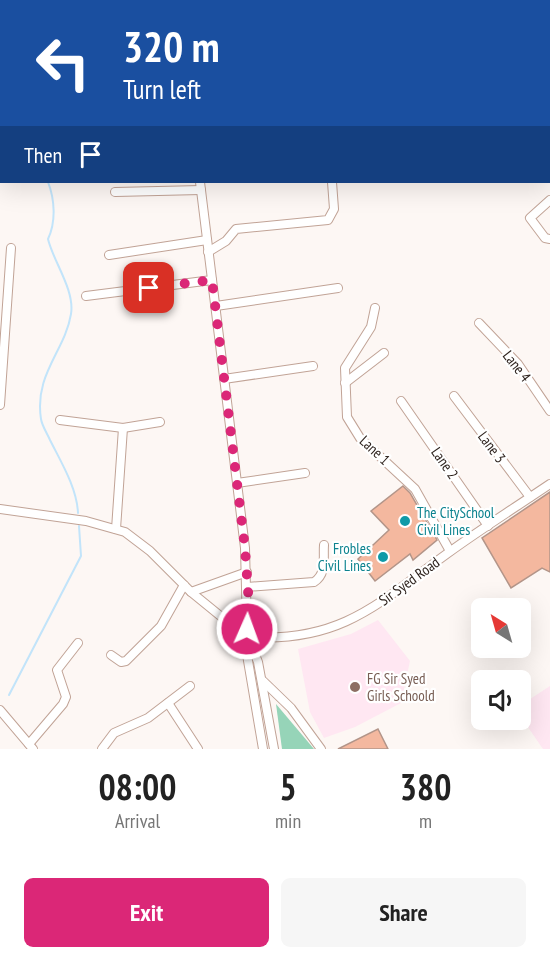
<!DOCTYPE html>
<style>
:root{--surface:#fff;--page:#f6f6f6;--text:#222;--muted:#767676;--accent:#db2777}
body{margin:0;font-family:"PT Sans Narrow",sans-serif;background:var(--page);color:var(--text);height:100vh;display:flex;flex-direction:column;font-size:22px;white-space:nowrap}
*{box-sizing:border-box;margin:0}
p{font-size:20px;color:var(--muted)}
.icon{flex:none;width:33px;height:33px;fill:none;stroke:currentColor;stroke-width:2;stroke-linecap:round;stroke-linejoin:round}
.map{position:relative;height:749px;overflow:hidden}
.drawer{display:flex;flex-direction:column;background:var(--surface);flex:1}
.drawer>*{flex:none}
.banner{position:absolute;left:0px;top:0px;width:550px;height:183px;box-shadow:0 6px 24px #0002;background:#1a4fa0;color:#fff;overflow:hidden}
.needle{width:39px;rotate:323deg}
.fabs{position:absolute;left:471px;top:598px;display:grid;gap:12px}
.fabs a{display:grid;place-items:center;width:60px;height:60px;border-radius:9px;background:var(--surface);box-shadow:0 6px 24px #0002;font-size:30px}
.pin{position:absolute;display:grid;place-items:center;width:51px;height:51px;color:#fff;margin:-26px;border-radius:12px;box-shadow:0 3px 9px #0006}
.me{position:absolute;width:66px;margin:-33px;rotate:2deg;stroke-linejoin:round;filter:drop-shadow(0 0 4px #0008)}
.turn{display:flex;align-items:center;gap:21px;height:126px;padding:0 24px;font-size:27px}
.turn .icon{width:78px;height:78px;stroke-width:2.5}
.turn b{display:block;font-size:42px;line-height:51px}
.then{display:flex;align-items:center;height:57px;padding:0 24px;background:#0003;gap:12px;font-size:22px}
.eta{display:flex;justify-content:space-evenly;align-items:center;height:102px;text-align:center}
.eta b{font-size:36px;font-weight:700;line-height:42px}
.button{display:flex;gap:12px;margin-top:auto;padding:12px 24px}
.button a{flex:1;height:69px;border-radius:9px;background:var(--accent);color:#fff;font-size:24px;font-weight:700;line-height:69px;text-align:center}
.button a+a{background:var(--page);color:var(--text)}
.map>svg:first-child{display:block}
.education{fill:#ffe7f2}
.green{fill:#96d4b8}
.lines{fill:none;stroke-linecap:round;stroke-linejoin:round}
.stream{stroke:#c2e4fa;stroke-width:2}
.building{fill:#f4b89f;stroke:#b39589;stroke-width:1.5}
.minor-casing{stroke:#c1a396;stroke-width:10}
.major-casing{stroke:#c1a396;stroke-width:12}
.minor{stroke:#fff;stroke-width:8}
.major{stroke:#fff;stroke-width:9}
.route{stroke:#db2777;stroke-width:10;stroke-dasharray:0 18}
.culture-dot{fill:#0f9aa8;stroke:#fff;stroke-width:2}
.education-dot{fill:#8d6e63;stroke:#fff;stroke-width:2}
.labels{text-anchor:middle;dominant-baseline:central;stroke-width:4.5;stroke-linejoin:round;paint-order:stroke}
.street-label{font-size:15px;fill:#2a1f1a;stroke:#fff}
.culture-label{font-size:15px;fill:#0d838f;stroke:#fff;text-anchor:start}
.education-label{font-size:15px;fill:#785e54;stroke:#fff;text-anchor:start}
</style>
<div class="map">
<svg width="550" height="749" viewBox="0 0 550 749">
<rect width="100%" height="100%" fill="#fdf7f4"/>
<!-- education -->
<g class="education">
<path d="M378,620l32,41 -9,42 -46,24 -31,11 -14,-26 -12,-63 53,-15z"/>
<path d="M550,686v63h-7l-22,-32v-12z"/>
</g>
<!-- green -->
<path class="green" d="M276,704l38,45h-32z"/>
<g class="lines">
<!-- stream -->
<g class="stream">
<path d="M398,0l3,2"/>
<path d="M330,2l1,-2"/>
<path d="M486,2l1,-2"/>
<path d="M48,182c7,18 8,40 0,57 5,22 27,51 23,75 -6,37 -37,60 -30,105 1,7 6,14 9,21 11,22 27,48 28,73"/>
<path d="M9,695l72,-139 -2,-30"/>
</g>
</g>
<!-- building -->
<g class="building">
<path d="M403,486l7,7 27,47 -24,20 -3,-6 -35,27 -17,-22 31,-29 -18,-19z"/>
<path d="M550,492v80l-8,-4 -31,20 -29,-50z"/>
<path d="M378,729l10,20h-50z"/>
</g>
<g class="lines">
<defs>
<g id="minor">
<path d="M210,2v-2"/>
<path d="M549,87l1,-1"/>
<path d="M0,95h2"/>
<path d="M549,146l1,1"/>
<path d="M200,182l45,366 2,81"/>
<path d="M115,192l86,-2"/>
<path d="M550,200l-20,18 15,20 5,1"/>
<path d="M208,252l18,-11 10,-12 92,-9 6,-11 -2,-27"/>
<path d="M109,255l98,-15"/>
<path d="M86,296l126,-16"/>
<path d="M216,306l122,-18"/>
<path d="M375,308l-4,19 -26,41 2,49 13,21 55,51 35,62"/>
<path d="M479,323l39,41 32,47"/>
<path d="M224,379l89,-13"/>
<path d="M345,383l39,-30"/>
<path d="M454,396l76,101"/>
<path d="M401,401l87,125"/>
<path d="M0,405l11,-157"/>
<path d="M60,420l63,8 37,-6"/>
<path d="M237,483l68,-10"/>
<path d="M0,509l86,12 39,11 25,19 41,41 49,40"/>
<path d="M116,529l7,-101"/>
<path d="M247,587l67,-5c13,-8 9,-24 10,-37"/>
<path d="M191,592l56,-20"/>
<path d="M253,637c89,5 127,-35 195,-84 33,-24 68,-46 102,-69"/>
<path d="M250,642l8,20 16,87"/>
<path d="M245,643l18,106"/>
<path d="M111,655l10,7 5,-1 35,-35 23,-41"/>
<path d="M263,681l28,27 30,41"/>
<path d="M168,703l30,46"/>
<path d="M0,710l33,39"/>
<path d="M29,744l34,-40 3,-7 -9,-27 21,-27"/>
<path d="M102,749l12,-16 34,-15 42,-32"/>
</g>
<g id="major">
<path d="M525,0l1,2"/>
<path d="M541,0l1,2"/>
<path d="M549,9l1,1"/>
<path d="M549,27l1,1"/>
</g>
</defs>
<!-- minor casing -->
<use href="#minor" class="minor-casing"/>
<!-- major casing -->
<use href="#major" class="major-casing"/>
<!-- minor -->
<use href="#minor" class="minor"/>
<!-- major -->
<use href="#major" class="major"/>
</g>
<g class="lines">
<!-- route -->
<path class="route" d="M149,288l63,-8 33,268 4,57 -2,24"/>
</g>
<!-- markers -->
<g class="culture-dot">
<circle cx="405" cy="521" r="6"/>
<circle cx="383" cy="557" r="6"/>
</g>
<circle class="education-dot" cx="355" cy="687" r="6"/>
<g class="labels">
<!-- street labels -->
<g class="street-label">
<text transform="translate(517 366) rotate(52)">Lane 4</text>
<text transform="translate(492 447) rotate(53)">Lane 3</text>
<text transform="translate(375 450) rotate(43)">Lane 1</text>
<text transform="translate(445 463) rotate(55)">Lane 2</text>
<text transform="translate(409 581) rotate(-36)">Sir Syed Road</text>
</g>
<!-- culture labels -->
<g class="culture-label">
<text x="417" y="512">The CitySchool<tspan x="417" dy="17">Civil Lines</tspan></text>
<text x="371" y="548" text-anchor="end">Frobles<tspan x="371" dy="17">Civil Lines</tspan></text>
</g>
<!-- education labels -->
<g class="education-label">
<text x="367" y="678">FG Sir Syed<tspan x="367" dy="17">Girls Schoold</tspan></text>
</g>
</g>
</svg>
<div class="fabs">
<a><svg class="needle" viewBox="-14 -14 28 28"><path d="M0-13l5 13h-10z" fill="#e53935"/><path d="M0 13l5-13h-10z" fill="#767676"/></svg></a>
<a><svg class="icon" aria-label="sound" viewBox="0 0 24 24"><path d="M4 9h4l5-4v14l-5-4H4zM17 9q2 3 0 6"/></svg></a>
</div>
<div class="pin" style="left:149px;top:288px;background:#d93025"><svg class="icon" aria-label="arrive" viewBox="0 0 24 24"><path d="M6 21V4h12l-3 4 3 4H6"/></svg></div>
<svg class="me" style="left:247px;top:629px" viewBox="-20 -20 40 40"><circle r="17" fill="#db2777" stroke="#fff" stroke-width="3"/><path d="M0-11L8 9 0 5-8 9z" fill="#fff"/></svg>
<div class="banner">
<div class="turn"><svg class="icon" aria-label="left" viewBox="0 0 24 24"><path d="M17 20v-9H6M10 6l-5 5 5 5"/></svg><div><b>320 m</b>Turn left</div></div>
<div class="then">Then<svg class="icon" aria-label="arrive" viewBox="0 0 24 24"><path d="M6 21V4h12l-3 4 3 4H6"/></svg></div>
</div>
</div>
<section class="drawer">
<div class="eta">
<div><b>08:00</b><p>Arrival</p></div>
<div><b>5</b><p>min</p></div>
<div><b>380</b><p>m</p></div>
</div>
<div class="button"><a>Exit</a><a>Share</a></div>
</section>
